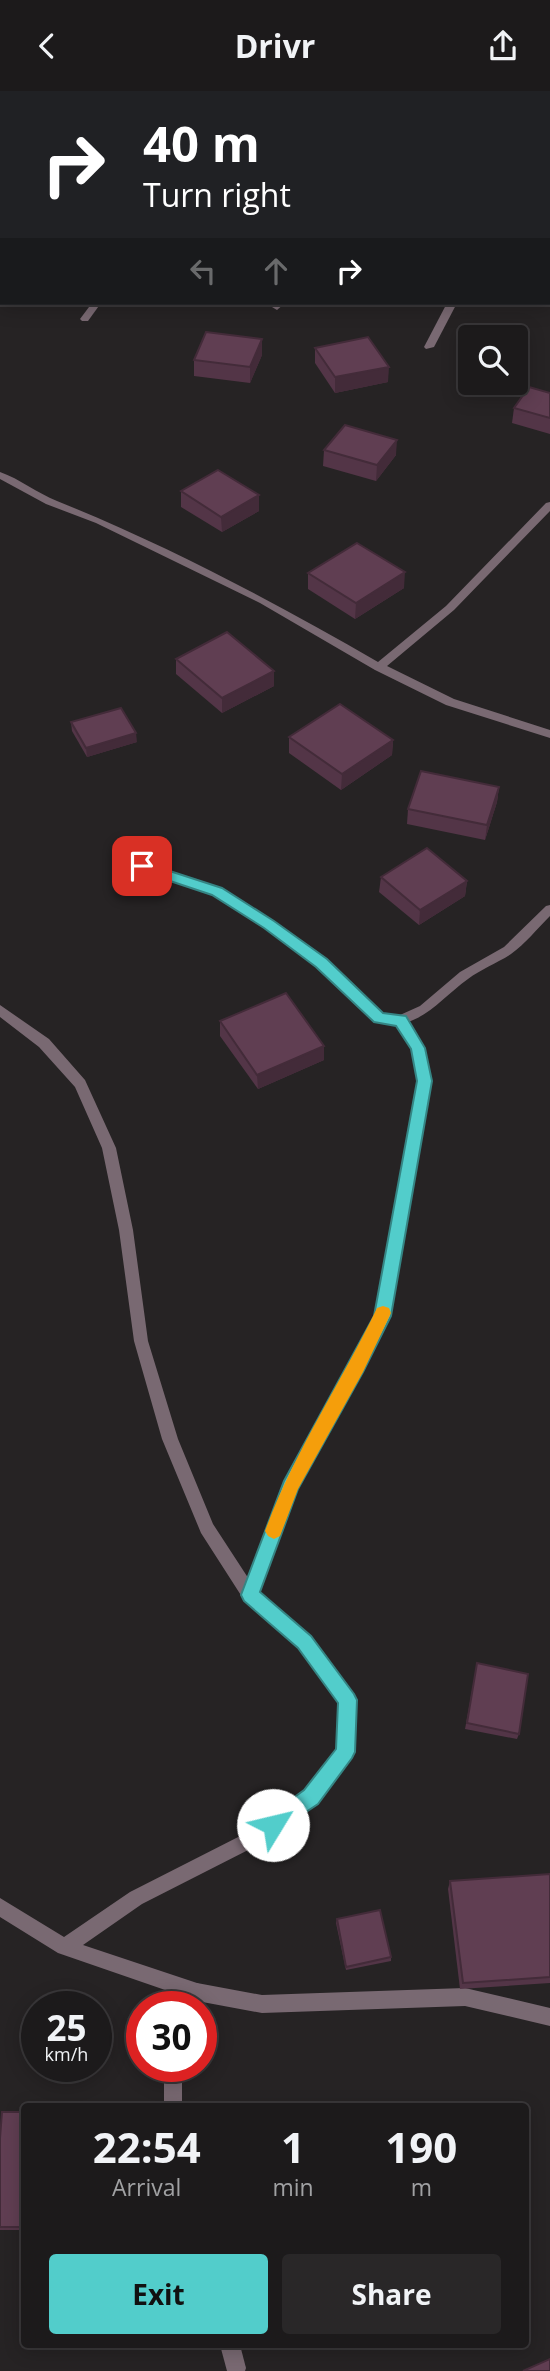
<!DOCTYPE html>
<style>
:root{--surface:#1c1a1b;--page:#292728;--text:#f1f3f6;--muted:#a0a1a3;--line:#3a383a;--accent:#52cdcb}
body{margin:0;font-family:"Open Sans",sans-serif;background:var(--page);color:var(--text);height:100vh;display:flex;flex-direction:column;font-size:26px;white-space:nowrap}
*{box-sizing:border-box;margin:0}
p{font-size:23px;color:var(--muted)}
.icon{flex:none;width:38px;height:38px;fill:none;stroke:currentColor;stroke-width:2;stroke-linecap:round;stroke-linejoin:round}
.map{position:relative;flex:1;overflow:hidden}
.sheet{position:absolute;left:21px;top:2012px;width:508px;height:245px;display:flex;flex-direction:column;background:var(--surface);border-radius:7px;box-shadow:0 4px 18px #0003,0 0 0 2px var(--line)}
.sheet>*{flex:none}
.banner{position:absolute;left:0px;top:0px;width:551px;height:214px;box-shadow:0 4px 18px #0003,0 0 0 2px var(--line);background:#202124;color:#fff;overflow:hidden}
.buttons{position:absolute;left:458px;top:234px;display:grid;gap:14px}
.buttons a{display:grid;place-items:center;width:70px;height:70px;border-radius:7px;background:var(--surface);box-shadow:0 4px 18px #0003,0 0 0 2px var(--line);font-size:35px}
.speed{position:absolute;left:21px;top:1900px;display:flex;gap:14px;font-size:35px;font-weight:700;text-align:center}
.speed>*{display:grid;place-content:center;width:91px;height:91px;border-radius:50%;background:var(--surface);box-shadow:0 4px 18px #0003,0 0 0 2px var(--line);line-height:1}
.speed small{font-size:18px;font-weight:400}
.speed .limit{border:10px solid #d22;background:#fff;color:#111}
.pin{position:absolute;display:grid;place-items:center;width:60px;height:60px;color:#fff;margin:-30px;border-radius:14px;box-shadow:0 4px 10px #0006}
.me{position:absolute;width:77px;margin:-38px;rotate:54deg;stroke-linejoin:round;filter:drop-shadow(0 0 5px #0008)}
.turn{display:flex;align-items:center;gap:24px;height:147px;padding:0 28px;font-size:32px}
.turn .icon{width:91px;height:91px;stroke-width:2.5}
.turn b{display:block;font-size:49px;line-height:60px}
.lanes{display:flex;align-items:center;height:66px;padding:0 28px;background:#0003;justify-content:center;gap:35px;direction:ltr}
.lanes .off{opacity:.35}
.eta{display:flex;justify-content:space-evenly;align-items:center;height:119px;text-align:center}
.eta b{font-size:42px;font-weight:700;line-height:49px}
.primary-button{display:flex;gap:14px;margin-top:auto;padding:14px 28px}
.primary-button a{flex:1;height:80px;border-radius:7px;background:var(--accent);color:#111;font-size:28px;font-weight:700;line-height:80px;text-align:center}
.primary-button a+a{background:var(--page);color:var(--text)}
header{display:flex;justify-content:space-between;align-items:center;height:91px;padding:0 28px;background:var(--surface);font-size:32px;font-weight:700}
.map>svg:first-child{display:block}
.lines{fill:none;stroke-linecap:round;stroke-linejoin:round}
.lane{fill:#796972;fill-rule:evenodd}
.street{fill:#796972;fill-rule:evenodd}
.secondary{fill:#aa909e;fill-rule:evenodd}
.wall{fill:#533547}
.shaded-wall{fill:#432b39}
.building{fill:#603e52;stroke:#432b39;stroke-width:2}
.route{fill:#52cdcb;stroke:#358584;stroke-width:2}
.slow{fill:#f59e0b}
</style>
<header><svg class="icon" aria-label="back" viewBox="0 0 24 24"><path d="M15 5l-7 7 7 7"/></svg>Drivr<svg class="icon" aria-label="share" viewBox="0 0 24 24"><path d="M12 15V3M7 8l5-5 5 5M5 13v7h14v-7"/></svg></header>
<div class="map">
<svg width="550" height="2280" viewBox="0 0 550 2280">
<rect width="100%" height="100%" fill="#262324"/>
<g class="lines">
<!-- lane -->
<g class="lane">
<path d="M401,924l5,2 19,31 6,33 -42,235 -27,56 -65,117 -39,106 -2,5 -6,3 -6,-3 -2,-5 43,-114 67,-119 23,-46 42,-235 -5,-32 -17,-29z"/>
<path d="M197,1892l6,3 3,6 -6,15h-18l9,-21z"/>
<rect x="164" y="1976" width="18" height="40"/>
<path d="M220,2254h20l6,23 -1,3h-18z"/>
</g>
<!-- street -->
<g class="street">
<rect x="0" y="26" width="2" height="4"/>
<path d="M92,212h9l-13,18h-6l-2,-2z"/>
<path d="M276,212h9l-8,7 -5,-3z"/>
<path d="M447,212h10l-23,44 -8,2 -2,-2z"/>
<path d="M0,381c20,7 37,21 57,29 112,45 217,101 321,161l68,-56 100,-103 4,-1v9l-96,99 -67,56 67,33 96,31v8l-104,-33 -71,-35 -115,-67 -164,-80 -50,-19 -46,-25z"/>
<path d="M118,765l51,14 52,19 52,32 53,39 56,53 18,2 20,-9 40,-34 44,-25 42,-41 4,-1v11c-13,13 -25,28 -39,38 -14,9 -30,15 -43,25 -31,22 -50,55 -94,42l-56,-55 -53,-39 -52,-32 -51,-19 -48,-13 -2,-3 2,-3z"/>
<path d="M0,914l49,34 36,41 31,68 17,82 15,111 30,98 35,85 43,66 54,47 45,63 -2,52 -36,51 -57,41 -118,60 -59,41 114,38 65,12 203,-7 85,20v18l-85,-20 -203,7 -65,-12 -139,-48 -58,-36v-19l64,39 66,-45 118,-60 57,-41 32,-42 2,-47 -41,-55 -54,-47 -43,-67 -39,-94 -28,-98 -15,-111 -17,-82 -27,-61 -36,-40 -39,-30z"/>
</g>
<!-- secondary -->
<path class="secondary" d="M502,0l18,2h-17z"/>
</g>
<!-- wall -->
<g class="wall">
<path d="M262,248v16l-12,28 -56,-7v-16z"/>
<path d="M315,257l73,34 -53,11 -20,-30z"/>
<path d="M550,302v41l-38,-11 2,-15z"/>
<path d="M324,359l72,5 -20,26 -53,-15z"/>
<path d="M181,400l78,20 -37,21 -41,-25z"/>
<path d="M308,482l96,15 -49,31 -47,-30z"/>
<path d="M176,568l98,12v15l-52,27 -46,-39z"/>
<path d="M71,631l66,20 -50,15 -15,-26z"/>
<path d="M289,646l104,3 -1,15 -51,35 -52,-37z"/>
<path d="M499,696l-2,15 -12,38 -78,-16 1,-15z"/>
<path d="M381,786l86,4 -2,15 -46,29 -40,-33z"/>
<path d="M220,930l104,39 -66,29 -38,-53z"/>
<path d="M477,1572l42,71 -2,5 -52,-10z"/>
<path d="M550,1783v109l-90,6 -12,-100 2,-8z"/>
<path d="M337,1828l54,38v4l-45,9 -10,-47z"/>
<path d="M24,2021v118h-24v-92z"/>
</g>
<!-- shaded-wall -->
<g class="shaded-wall">
<path d="M262,248v16l-12,28v-16z"/>
<path d="M389,276l-1,15 -53,11v-16z"/>
<path d="M397,349l-1,15 -20,26 1,-16z"/>
<path d="M259,404v16l-37,21 -1,-15z"/>
<path d="M405,481l-1,16 -49,31 1,-16z"/>
<path d="M274,580v15l-52,27v-15z"/>
<path d="M136,642l1,9 -50,15 -1,-9z"/>
<path d="M393,649l-1,15 -51,35 1,-16z"/>
<path d="M499,696l-2,15 -12,38 2,-15z"/>
<path d="M467,790l-2,15 -46,29 1,-15z"/>
<path d="M324,955v14l-66,29 -1,-14z"/>
</g>
<!-- building -->
<g class="building">
<path d="M319,0h56l-1,2h-57z"/>
<path d="M406,0h7l6,2h-15z"/>
<path d="M206,241l56,7 -12,28 -56,-7z"/>
<path d="M368,246l21,30 -54,10 -20,-29z"/>
<path d="M529,296l21,6v25l-36,-10z"/>
<path d="M345,334l52,15 -20,25 -53,-15z"/>
<path d="M218,379l41,25 -38,22 -40,-26z"/>
<path d="M357,452l48,29 -49,31 -48,-30z"/>
<path d="M227,541l47,39 -52,27 -46,-39z"/>
<path d="M340,613l53,36 -51,34 -53,-37z"/>
<path d="M121,617l15,25 -50,15 -15,-26z"/>
<path d="M421,680l78,16 -12,38 -79,-16z"/>
<path d="M427,757l40,33 -47,29 -39,-33z"/>
<path d="M286,902l38,53 -67,29 -37,-54z"/>
<path d="M477,1572l51,11 -9,60 -52,-11z"/>
<path d="M550,1783v103l-87,6 -13,-102z"/>
<path d="M380,1819l11,47 -45,10 -9,-48z"/>
<path d="M2,2021h22v115h-24v-89z"/>
<path d="M550,2268v12h-27z"/>
</g>
<!-- route -->
<path class="route" d="M142,771l80,26 52,33 53,38 56,54 23,3 19,32 7,33 -41,235 -28,56 -65,117 -38,103 51,44 43,58 3,6 -2,52 -3,6 -34,46 -45,30 -7,-3 -3,-6 3,-7 38,-28 32,-41 2,-46 -40,-55 -54,-47 -3,-6 43,-114 90,-165 43,-235 -6,-32 -15,-23 -22,-4 -58,-55 -52,-39 -52,-33 -75,-25v-7z"/>
<!-- slow -->
<path class="slow" d="M383,1215l6,2 2,5 -28,59 -65,117 -18,47 -6,3 -6,-3 -3,-5c29,-79 76,-148 112,-223z"/>
</svg>
<div class="buttons">
<a><svg class="icon" aria-label="search" viewBox="0 0 24 24"><circle cx="10" cy="10" r="6"/><path d="M15 15l6 6"/></svg></a>
</div>
<div class="speed"><div>25<small>km/h</small></div><div class="limit">30</div></div>
<div class="pin" style="left:142px;top:775px;background:#d93025"><svg class="icon" aria-label="arrive" viewBox="0 0 24 24"><path d="M6 21V4h12l-3 4 3 4H6"/></svg></div>
<svg class="me" style="left:273px;top:1734px" viewBox="-20 -20 40 40"><circle r="19" fill="#fff"/><path d="M0-13L10 11 0 6-10 11z" fill="#52cdcb"/></svg>
<div class="banner">
<div class="turn"><svg class="icon" aria-label="right" viewBox="0 0 24 24"><path d="M7 20v-9h11M14 6l5 5-5 5"/></svg><div><b>40 m</b>Turn right</div></div>
<div class="lanes"><svg class="icon off" aria-label="left" viewBox="0 0 24 24"><path d="M17 20v-9H6M10 6l-5 5 5 5"/></svg><svg class="icon off" aria-label="ahead" viewBox="0 0 24 24"><path d="M12 20V5M6 11l6-6 6 6"/></svg><svg class="icon" aria-label="right" viewBox="0 0 24 24"><path d="M7 20v-9h11M14 6l5 5-5 5"/></svg></div>
</div>
<section class="sheet">
<div class="eta">
<div><b>22:54</b><p>Arrival</p></div>
<div><b>1</b><p>min</p></div>
<div><b>190</b><p>m</p></div>
</div>
<div class="primary-button"><a>Exit</a><a>Share</a></div>
</section>
</div>
